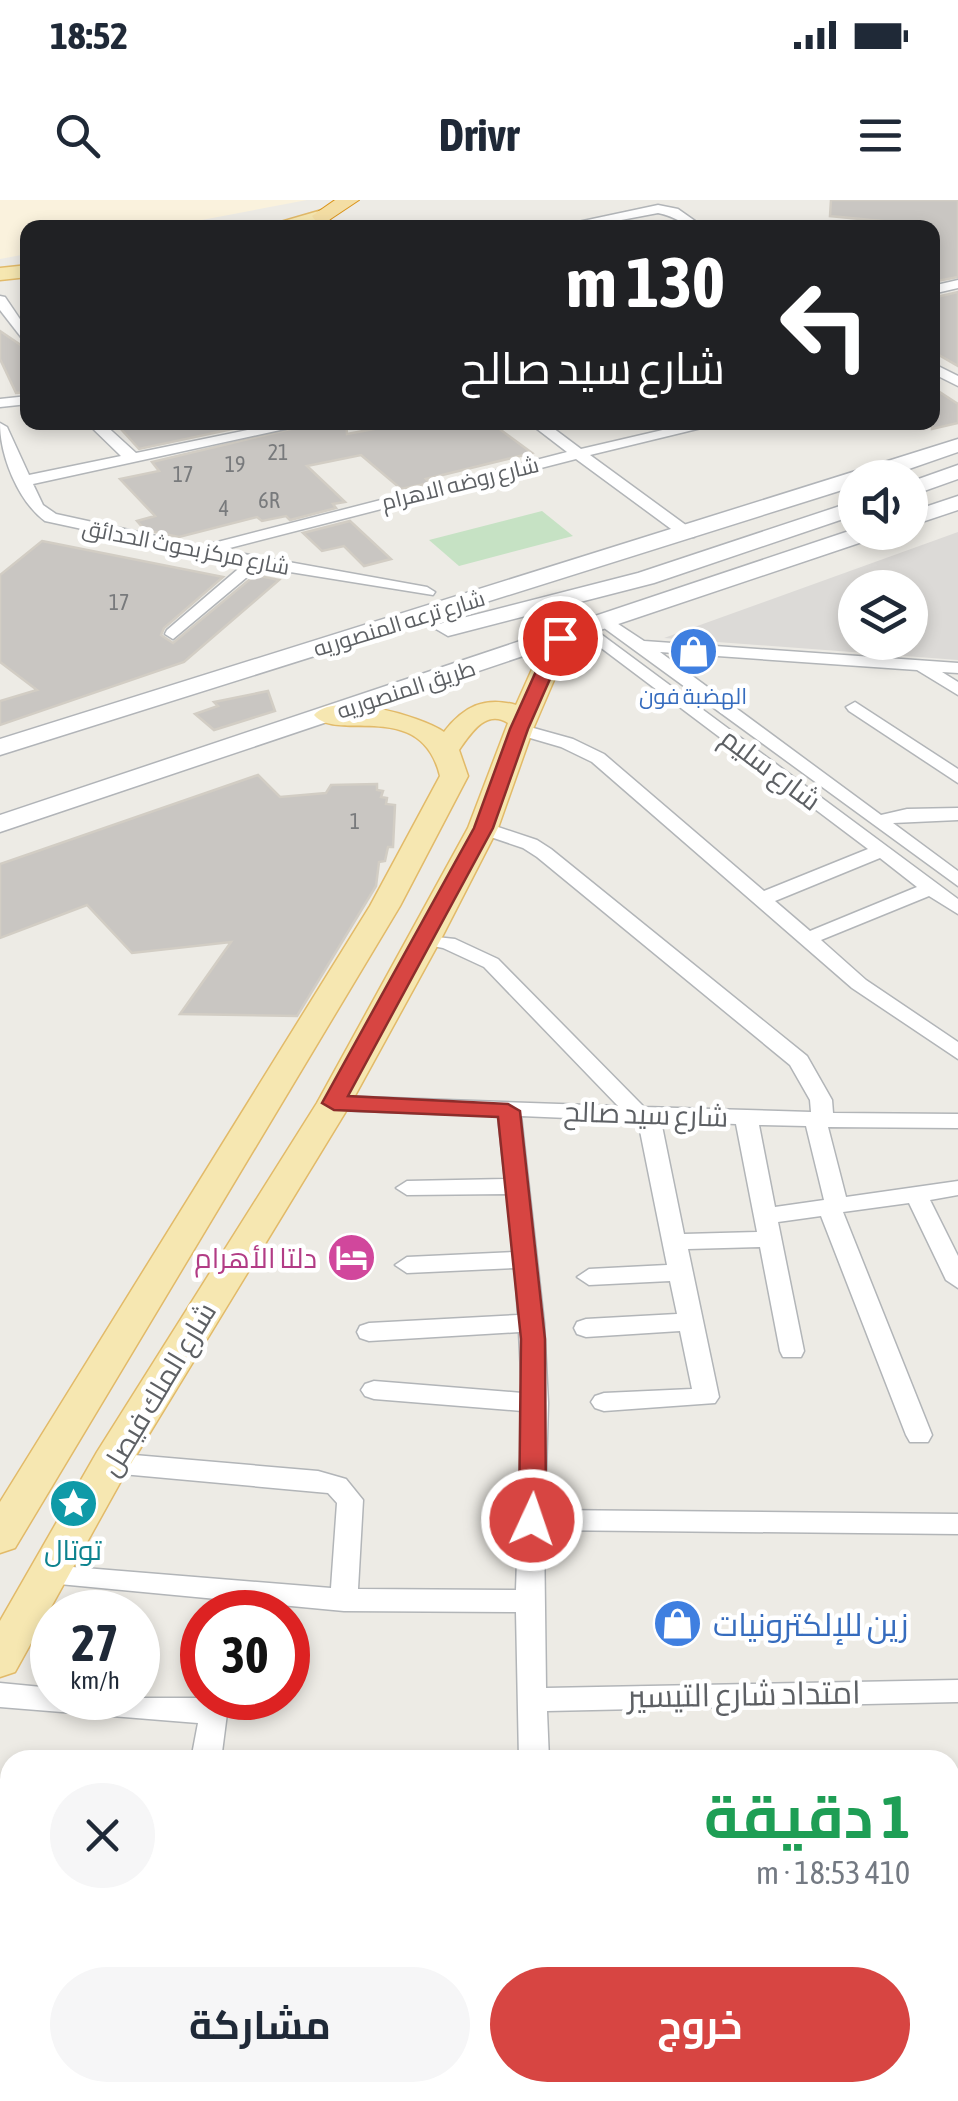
<!DOCTYPE html>
<html lang="ar">
<meta charset="utf-8">
<style>
:root{--surface:#fff;--page:#f6f6f7;--text:#1f2937;--muted:#747a83;--accent:#d74542}
body{margin:0;font-family:"Asap Condensed",Cairo,sans-serif;background:var(--page);color:var(--text);direction:rtl;height:100vh;display:flex;flex-direction:column;font-size:38px;white-space:nowrap}
*{box-sizing:border-box;margin:0}
p{font-size:32px;color:var(--muted)}
.icon{flex:none;width:55px;height:55px;fill:none;stroke:currentColor;stroke-width:2;stroke-linecap:round;stroke-linejoin:round}
.map{position:relative;flex:1;overflow:hidden;direction:ltr}
.side{position:absolute;left:0px;top:1550px;width:960px;height:352px;display:flex;flex-direction:column;background:var(--surface);border-radius:30px 30px 0 0;box-shadow:0 5px 15px #0003;direction:rtl}
.side>*{flex:none}
.banner{position:absolute;left:20px;top:20px;width:920px;height:210px;border-radius:20px;box-shadow:0 5px 15px #0003;direction:rtl;background:#202124;color:#fff;overflow:hidden}
.controls{position:absolute;left:838px;top:260px;display:grid;gap:20px}
.controls a{display:grid;place-items:center;width:90px;height:90px;border-radius:50%;background:var(--surface);box-shadow:0 5px 15px #0003;font-size:50px}
.speed{position:absolute;left:30px;top:1390px;display:flex;gap:20px;font-size:50px;font-weight:700;text-align:center}
.speed>*{display:grid;place-content:center;width:130px;height:130px;border-radius:50%;background:var(--surface);box-shadow:0 5px 15px #0003;line-height:1}
.speed small{font-size:25px;font-weight:400}
.speed .limit{border:15px solid #d22;background:#fff;color:#111}
.pin{position:absolute;display:grid;place-items:center;width:85px;height:85px;color:#fff;margin:-42px;border:5px solid #fff;border-radius:50%;box-shadow:0 2px 10px #0007}
.me{position:absolute;width:110px;margin:-55px;rotate:3deg;stroke-linejoin:round;filter:drop-shadow(0 0 8px #0008)}
.turn{display:flex;align-items:center;gap:35px;height:210px;padding:0 50px;font-size:45px}
.turn .icon{width:130px;height:130px;stroke-width:2.5}
.turn b{display:block;font-size:70px;line-height:85px}
.round{display:grid;place-items:center;flex:none;width:105px;height:105px;border-radius:52px;background:var(--page)}
.headline{display:flex;align-items:center;justify-content:space-between;height:170px;padding:0 50px}
h1{font-size:60px;font-weight:700;line-height:75px;color:#1e9e55}
.button{display:flex;gap:20px;margin-top:auto;padding:20px 50px}
.button a{flex:1;height:115px;border-radius:60px;background:var(--accent);color:#fff;font-size:40px;font-weight:700;line-height:115px;text-align:center}
.button a+a{background:var(--page);color:var(--text)}
.status{display:flex;justify-content:space-between;align-items:center;height:70px;padding:0 50px;background:var(--surface);direction:ltr}
.status svg{height:28px;fill:currentColor}
header{display:flex;justify-content:space-between;align-items:center;height:130px;padding:0 50px;background:var(--surface);font-size:45px;font-weight:700}
.map>svg:first-child{display:block}
.commercial{fill:#faf2dd}
.industrial{fill:#dcdad7;fill-rule:evenodd}
.green{fill:#c6e2c4}
.building{fill:#c9c6c2;stroke:#d2cdc4;stroke-width:2.5}
.lines{fill:none;stroke-linecap:round;stroke-linejoin:round}
.minor-casing{stroke:#b2b5b8;stroke-width:3}
.secondary-casing{stroke:#b1b4b8;stroke-width:3}
.primary-casing{stroke:#e2ba69;stroke-width:3}
.trunk-casing{stroke:#da9318;stroke-width:2}
.minor{fill:#fff;fill-rule:evenodd}
.secondary{fill:#fff;fill-rule:evenodd}
.primary{fill:#f6e7b1;fill-rule:evenodd}
.trunk{fill:#f4dea4;fill-rule:evenodd}
.route{fill:#d74542;stroke:#8c2d2b;stroke-width:2.5}
.labels{text-anchor:middle;dominant-baseline:central;stroke-width:9;stroke-linejoin:round;paint-order:stroke}
.number-label{font-size:22px;fill:#787a7c}
.far-street-label{font-size:22px;fill:#5d6064;stroke:#fff}
.far-shop-label{font-size:22px;fill:#366cbe;stroke:#fff}
.street-label{font-size:28px;fill:#5d6064;stroke:#fff}
.hotel-label{font-size:28px;fill:#b23c85;stroke:#fff;text-anchor:end}
.culture-label{font-size:28px;fill:#0d838f;stroke:#fff}
.near-shop-label{font-size:32px;fill:#366cbe;stroke:#fff;text-anchor:start}
.near-street-label{font-size:32px;fill:#5d6064;stroke:#fff}
</style>
<div class="status"><b>18:52</b><svg viewBox="0 0 49 12"><path d="M0 12V9h3v3zM5 12V6h3v6zM10 12V3h3v9zM15 12V0h3v12zM26 1h20v11H26zM47 4h2v5h-2z"/></svg></div>
<header><svg class="icon" aria-label="menu" viewBox="0 0 24 24"><path d="M4 6h16M4 12h16M4 18h16"/></svg>Drivr<svg class="icon" aria-label="search" viewBox="0 0 24 24"><circle cx="10" cy="10" r="6"/><path d="M15 15l6 6"/></svg></header>
<div class="map">
<svg width="958" height="1901" viewBox="0 0 958 1901">
<rect width="100%" height="100%" fill="#edebe5"/>
<!-- commercial -->
<path class="commercial" d="M0,0h307l-142,27 -137,1 -1,26 -27,5z"/>
<!-- industrial -->
<path class="industrial" d="M958,332v128l-294,-22zM855,388h55v54h-55z"/>
<!-- green -->
<path class="green" d="M542,311l31,25 -114,30 -30,-26z"/>
<!-- building -->
<g class="building">
<path d="M831,0h127v77l-26,5v-56l-102,-10z"/>
<path d="M958,92v74l-26,-15v-53z"/>
<path d="M0,131l28,19v42l-12,1 -16,-34z"/>
<path d="M932,187l26,17v19l-26,6z"/>
<path d="M146,222h119l-126,27 -19,-21z"/>
<path d="M320,222h26l1,12 64,-12h79l42,31 -106,26 4,4 -29,6 -40,-34 -54,11 38,36 -12,2 3,4 -46,12 -4,-4 -24,5 -5,-4 -78,20 -34,-7 -8,-9 18,-5 -35,-37 39,-8 -7,-9z"/>
<path d="M350,321l41,38 -27,7 -20,-20 -22,5 -19,-18z"/>
<path d="M42,341l181,36 -59,51 -3,7 12,8 82,-68 24,5 -95,82 -184,63v-24l37,-11 -37,-28v-87z"/>
<path d="M268,491l7,20 -61,19 -19,-16 23,-8 -4,-4z"/>
<path d="M258,575l22,22 46,-4 5,-8 46,-1v6l6,1 -2,6 6,1 -1,6 9,1 -2,42h-5l-3,14 -6,1 -3,24 -79,130 -117,-2 51,-72 -99,11 -45,-48 -87,33v-74z"/>
</g>
<g class="lines">
<defs>
<g id="minor">
<path d="M658,5l20,4 27,19c-19,0 -29,-12 -47,-15l-79,15h-29z"/>
<path d="M958,80v8l-26,6v-8z"/>
<path d="M0,96l5,1 23,34v15l-28,-36z"/>
<path d="M932,163l26,13v10l-26,-13z"/>
<path d="M28,196v8l-28,3v-8z"/>
<path d="M86,222h16l34,31 150,-31h31l-284,62 10,21 13,9 146,32 365,-94 -39,-30h17l36,27 116,-27h29l-136,33 104,76v6h-12l-106,-78 -354,91 205,37 8,5 -2,3 -174,-28 -86,72 -8,-5 2,-4 77,-66 -199,-43c-27,-20 -45,-65 -45,-98l7,4 22,48 92,-19z"/>
<path d="M606,416l38,25 314,22v10l-16,-1 16,10v13l-41,-25 -257,-18 221,163 26,-6 51,-1v12l-65,3 65,48v15l-358,-261 -2,-4z"/>
<path d="M586,423l372,276v15l-29,-18 -108,44 45,40 92,62v17l-106,-71 -260,-226 -31,-15 -48,-14 -3,-4 9,-5 54,15 31,15 160,137 104,-42 -288,-217 -2,-4zM880,658l37,29 -107,44 -35,-30z"/>
<path d="M855,502l103,67v14l-109,-72 -3,-4z"/>
<path d="M483,622l54,18 14,9 256,207 25,44 1,13 125,1v14l-130,-1 18,70 112,-16v14l-28,5 28,56v32l-12,-8 -37,-77 -66,9 89,223 -4,7h-18l-4,-7 -85,-219 -43,6 26,129 -3,6h-18l-3,-6 -20,-104 -72,2 31,148 -4,6 -111,8 -9,-3 -4,-6 4,-6 9,-3 88,-4 -12,-58 -94,6 -9,-3 -3,-6 3,-6 9,-3 91,-5 -7,-33 -81,4 -12,-8 12,-8 78,-4 -29,-144 -117,-5 23,207 4,80 -3,107 413,4v20l-414,-4 2,158 412,-8v22l-411,9 2,49h-30l-3,-148 -172,-1 -306,-29 -4,-7 4,-7 10,-3 283,23 6,-85 -9,-10 -217,-20 -9,-3 -4,-7 4,-7 9,-3 207,18 28,8 17,21 -5,89 158,1 6,-179 -148,-12 -9,-3 -4,-6 4,-6 9,-3 148,12 -3,-61 -150,9 -9,-3 -3,-6 3,-6 9,-3 149,-8 -3,-47 -108,5 -12,-8 12,-8 106,-5 -6,-58 -100,1 -11,-7 11,-7 98,-2 -7,-63 -164,-6 -11,-7 11,-7 284,10 -134,-139 -41,-19 -25,-5 -3,-4 3,-4 37,4 43,20 146,148 167,5 -1,-12 -20,-35 -253,-208 -14,-9 -47,-16v-8zM661,921l75,3 21,108 -73,2zM759,925l47,1 18,74 -49,7z"/>
<path d="M0,1483l52,5v10h177l-8,62h-30l7,-37 -198,-16z"/>
<path d="M0,1589l10,1v24l-10,-1z"/>
<rect x="950" y="1613" width="8" height="26"/>
<path d="M958,1715v28l-8,1v-28z"/>
<path d="M0,1743l10,1v28l-10,-1z"/>
<rect x="950" y="1828" width="8" height="30"/>
<path d="M0,1871l10,1v20h14l-2,6 -22,3z"/>
<path d="M32,1892h94l3,9h-93z"/>
<path d="M205,1892h32l-2,9h-32z"/>
<rect x="346" y="1892" width="32" height="9"/>
<path d="M433,1892h32l1,9h-32z"/>
<path d="M635,1892h33l3,9h-32z"/>
</g>
<g id="secondary">
<path d="M958,239v13l-75,26h-28v8l-855,269v-16z"/>
<path d="M958,265v14l-48,17v-14z"/>
<path d="M958,296v14l-48,16v-14z"/>
<path d="M855,301v14l-201,68 -206,53 -12,-7 3,-5 199,-51z"/>
<path d="M855,329v3h25l-3,5 -877,295v-17z"/>
</g>
<g id="primary">
<path d="M322,10l10,6 -3,4 -32,8h-37z"/>
<path d="M28,65v12l-28,3v-12z"/>
<path d="M559,430l13,8 -39,91 -35,99 -57,111 -90,164 -225,369 -111,200 -15,5v-56l97,-169 220,-349 151,-275 40,-105c-22,-14 -37,10 -49,27l9,26 -68,130 -385,642 -15,5v-51l370,-596 70,-130c-19,-79 -103,-33 -126,-61 19,-24 107,1 130,17 19,-25 40,-36 72,-27l30,-67z"/>
</g>
<path id="trunk" d="M335,0h24l-30,20h-14l-3,-4z"/>
</defs>
<!-- minor casing -->
<use href="#minor" class="minor-casing"/>
<!-- secondary casing -->
<use href="#secondary" class="secondary-casing"/>
<!-- primary casing -->
<use href="#primary" class="primary-casing"/>
<!-- trunk casing -->
<use href="#trunk" class="trunk-casing"/>
<!-- minor -->
<use href="#minor" class="minor"/>
<!-- secondary -->
<use href="#secondary" class="secondary"/>
<!-- primary -->
<use href="#primary" class="primary"/>
<!-- trunk -->
<use href="#trunk" class="trunk"/>
</g>
<!-- route -->
<path class="route" d="M560,433l8,5 -40,91 -35,99 -145,268 160,8 12,7 25,228 1,181 -4,7h-19l-4,-7 2,-181 -23,-222 -164,-7 -12,-7 152,-275 36,-99 41,-91z"/>
<!-- icons -->
<defs>
<symbol id="shop-disc" viewBox="-11 -11 22 22"><circle r="9.5" fill="#3f7fe0" stroke="#fff"/><path d="M-5-2.5h2.3a2.7 3.5 0 0 1 5.4 0H5L5.5 6h-11ZM-1.5-2.5h3a1.5 2.3 0 0 0-3 0Z" fill="#fff"/></symbol>
<symbol id="hotel-disc" viewBox="-11 -11 22 22"><circle r="9.5" fill="#d1479c" stroke="#fff"/><path d="M-6-4.5h1.5V1H6V5H4.5V3h-9V5H-6ZM-4 0a1.8 1.8 0 1 1 3.6 0ZM.5 0V-2.5h3Q6-2.5 6 0Z" fill="#fff"/></symbol>
<symbol id="sight-disc" viewBox="-11 -11 22 22"><circle r="9.5" fill="#0f9aa8" stroke="#fff"/><path d="M0-6L1.8-2.2L6-1.7L2.9 1.2L3.7 5.4L0 3.3L-3.7 5.4L-2.9 1.2L-6-1.7L-1.8-2.2Z" fill="#fff"/></symbol>
</defs>
<g fill-rule="evenodd">
<use href="#shop-disc" x="666" y="424" width="55" height="55"/>
<use href="#hotel-disc" x="324" y="1030" width="55" height="55"/>
<use href="#sight-disc" x="46" y="1276" width="55" height="55"/>
<use href="#shop-disc" x="650" y="1396" width="55" height="55"/>
</g>
<g class="labels">
<!-- number labels -->
<g class="number-label">
<text x="278" y="252">21</text>
<text x="235" y="264">19</text>
<text x="183" y="274">17</text>
<text x="269" y="300">6R</text>
<text x="224" y="308">4</text>
<text x="119" y="402">17</text>
<text x="355" y="621">1</text>
</g>
<!-- far-street labels -->
<g class="far-street-label">
<text transform="translate(460 283) rotate(-14)">شارع روضه الاهرام</text>
<text transform="translate(186 347) rotate(11)">شارع مركز بحوث الحدائق</text>
<text transform="translate(399 423) rotate(-17)">شارع ترعه المنصوريه</text>
<text transform="translate(406 489) rotate(-18)">طريق المنصوريه</text>
</g>
<!-- far-shop labels -->
<g class="far-shop-label">
<text x="693" y="496">الهضبة فون</text>
</g>
<!-- street labels -->
<g class="street-label">
<text transform="translate(771 569) rotate(37)">شارع سليم</text>
<text transform="translate(646 914) rotate(2)">شارع سيد صالح</text>
<text transform="translate(158 1189) rotate(-59)">شارع الملك فيصل</text>
</g>
<!-- hotel labels -->
<g class="hotel-label">
<text x="317" y="1058">دلتا الأهرام</text>
</g>
<!-- culture labels -->
<g class="culture-label">
<text x="73" y="1350">توتال</text>
</g>
<!-- near-shop labels -->
<g class="near-shop-label">
<text x="713" y="1424">زين للإلكترونيات</text>
</g>
<!-- near-street labels -->
<g class="near-street-label">
<text transform="translate(744 1494) rotate(-1)">امتداد شارع التيسير</text>
</g>
</g>
</svg>
<div class="controls">
<a><svg class="icon" aria-label="sound" viewBox="0 0 24 24"><path d="M4 9h4l5-4v14l-5-4H4zM17 9q2 3 0 6"/></svg></a>
<a><svg class="icon" aria-label="layers" viewBox="0 0 24 24"><path d="M12 4l9 5-9 5-9-5zM3 14l9 5 9-5"/></svg></a>
</div>
<div class="speed"><div>27<small>km/h</small></div><div class="limit">30</div></div>
<div class="pin" style="left:560px;top:438px;background:#d93025"><svg class="icon" aria-label="arrive" viewBox="0 0 24 24"><path d="M6 21V4h12l-3 4 3 4H6"/></svg></div>
<svg class="me" style="left:532px;top:1320px" viewBox="-20 -20 40 40"><circle r="17" fill="#d74542" stroke="#fff" stroke-width="3"/><path d="M0-11L8 9 0 5-8 9z" fill="#fff"/></svg>
<div class="banner">
<div class="turn"><svg class="icon" aria-label="left" viewBox="0 0 24 24"><path d="M17 20v-9H6M10 6l-5 5 5 5"/></svg><div><b>130 m</b>شارع سيد صالح</div></div>
</div>
<section class="side">
<div class="headline"><div><h1>1 دقيقة</h1><p>410 m · 18:53</p></div><a class="round"><svg class="icon" aria-label="close" viewBox="0 0 24 24"><path d="M6 6l12 12M18 6L6 18"/></svg></a></div>
<div class="button"><a>خروج</a><a>مشاركة</a></div>
</section>
</div>
